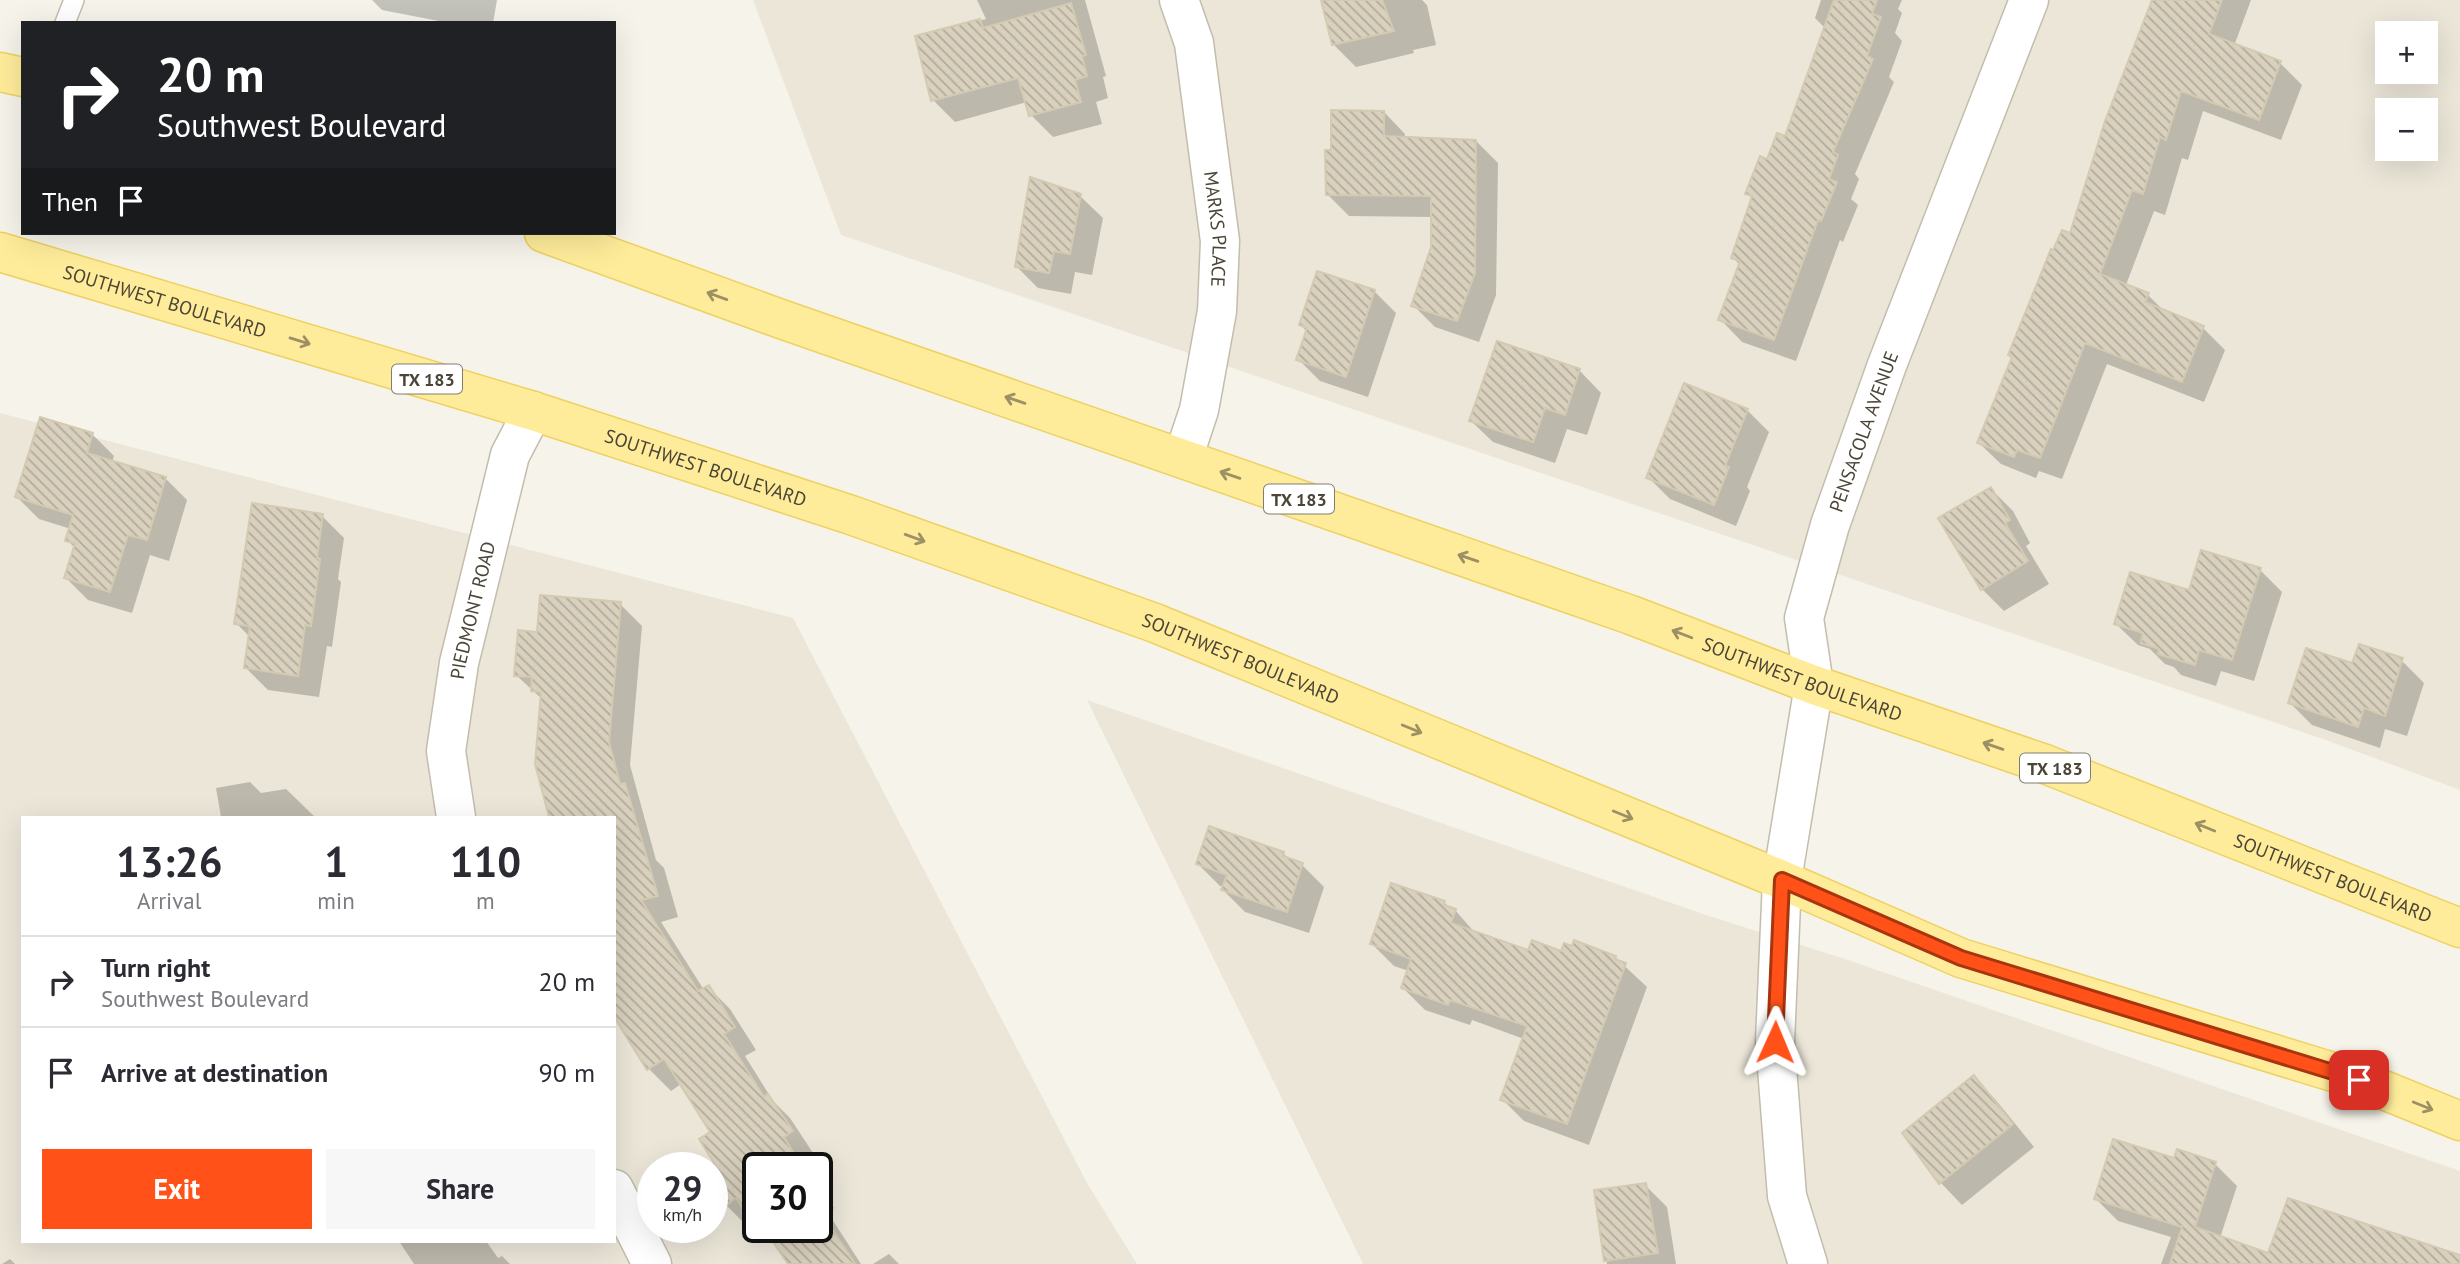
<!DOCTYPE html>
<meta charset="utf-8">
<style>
:root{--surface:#fff;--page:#f7f7f7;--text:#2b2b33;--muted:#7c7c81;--line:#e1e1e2;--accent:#ff5118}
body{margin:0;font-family:"PT Sans",sans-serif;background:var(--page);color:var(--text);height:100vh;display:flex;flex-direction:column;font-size:26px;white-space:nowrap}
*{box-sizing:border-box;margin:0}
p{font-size:23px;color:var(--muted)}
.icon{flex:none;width:38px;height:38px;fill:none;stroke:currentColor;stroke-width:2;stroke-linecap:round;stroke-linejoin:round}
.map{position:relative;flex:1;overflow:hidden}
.panel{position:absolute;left:21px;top:816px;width:595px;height:427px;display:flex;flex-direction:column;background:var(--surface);border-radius:0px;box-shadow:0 7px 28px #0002}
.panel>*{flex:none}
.hud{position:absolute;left:21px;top:21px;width:595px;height:214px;border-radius:0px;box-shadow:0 7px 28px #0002;background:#202124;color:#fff;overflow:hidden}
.controls{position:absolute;left:2375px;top:21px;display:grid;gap:14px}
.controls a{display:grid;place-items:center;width:63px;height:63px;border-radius:0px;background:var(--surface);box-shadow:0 7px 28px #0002;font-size:35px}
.speed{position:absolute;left:637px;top:1152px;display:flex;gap:14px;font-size:35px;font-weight:700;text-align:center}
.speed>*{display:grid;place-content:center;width:91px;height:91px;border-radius:50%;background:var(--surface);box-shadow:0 7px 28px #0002;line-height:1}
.speed small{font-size:18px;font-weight:400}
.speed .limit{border:4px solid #111;border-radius:10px;background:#fff;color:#111}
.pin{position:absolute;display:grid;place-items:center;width:60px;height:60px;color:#fff;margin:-30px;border-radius:14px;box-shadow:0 4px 10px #0006}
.me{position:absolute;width:77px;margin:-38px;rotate:1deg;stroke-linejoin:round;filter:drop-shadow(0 0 5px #0008)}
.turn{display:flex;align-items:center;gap:24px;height:147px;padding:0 21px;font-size:32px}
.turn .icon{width:91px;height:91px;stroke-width:2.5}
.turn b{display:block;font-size:49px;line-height:60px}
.then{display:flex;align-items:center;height:66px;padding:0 21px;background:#0003;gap:14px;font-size:26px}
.eta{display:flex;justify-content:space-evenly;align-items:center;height:119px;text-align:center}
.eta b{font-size:42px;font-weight:600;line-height:49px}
.action{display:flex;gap:14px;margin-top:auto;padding:14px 21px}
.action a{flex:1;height:80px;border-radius:0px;background:var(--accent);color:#fff;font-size:28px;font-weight:600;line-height:80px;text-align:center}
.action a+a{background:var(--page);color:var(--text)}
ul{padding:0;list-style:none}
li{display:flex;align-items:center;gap:21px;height:91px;padding:0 21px;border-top:2px solid var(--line)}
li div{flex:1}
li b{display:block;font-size:26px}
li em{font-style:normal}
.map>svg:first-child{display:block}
.residential{fill:#ebe6d8;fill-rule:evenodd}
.shadow{fill:#0003}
.building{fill:url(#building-back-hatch);stroke:#d4cab1;stroke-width:2}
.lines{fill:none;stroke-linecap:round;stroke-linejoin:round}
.service-casing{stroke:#c3bdac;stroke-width:22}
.minor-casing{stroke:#c3bdac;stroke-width:41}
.primary-casing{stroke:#eed161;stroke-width:41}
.service{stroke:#fff;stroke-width:19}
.minor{stroke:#fff;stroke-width:38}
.primary{stroke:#ffec9a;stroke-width:38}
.oneway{stroke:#9c9064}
.route-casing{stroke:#a63510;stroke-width:18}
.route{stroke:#ff5118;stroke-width:12}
.labels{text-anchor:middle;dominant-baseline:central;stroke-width:7;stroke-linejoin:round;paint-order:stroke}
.shield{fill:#fff;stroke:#817d73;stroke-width:2}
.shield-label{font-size:18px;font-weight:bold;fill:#4b4537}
.street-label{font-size:19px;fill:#4b4537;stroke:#fff}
</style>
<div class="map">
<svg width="2460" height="1264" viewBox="0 0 2460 1264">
<defs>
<pattern id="building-back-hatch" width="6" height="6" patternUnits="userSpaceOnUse" patternTransform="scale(1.75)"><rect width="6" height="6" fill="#d9d1be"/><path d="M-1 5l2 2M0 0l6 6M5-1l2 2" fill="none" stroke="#b2ab9b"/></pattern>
</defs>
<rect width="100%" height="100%" fill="#f6f4ea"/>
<!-- residential -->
<g class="residential">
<path d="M753,0h1707v790l-137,-51 -1482,-504zM2387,33h39v39h-39zM2387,110h39v39h-39z"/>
<path d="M0,413l793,205 294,565 50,81h-1137zM23,817h591v424h-591zM653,1167h59v60h-59zM758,1167h59v60h-59z"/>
<path d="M1087,700l622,216 139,44 612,211v93h-1097z"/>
</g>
<!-- shadow -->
<g class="shadow">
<path d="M372,0h125l-4,23h-44l-67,-13z"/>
<path d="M977,0h108l21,76 -3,1 5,21 -12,4 6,22 -49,13 -22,-22 -4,-13 -72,20 -22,-22 -16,-63 69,-18z"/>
<path d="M1323,0h99l5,5 9,40 -23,5 1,3 -58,14 -22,-22z"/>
<path d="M1821,0h81l-4,9 4,4 -7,20 7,8 -13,36 5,5 -39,92 4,5 -8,20 7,6 -15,37 -3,-2 -44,121 -54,-19 -21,-22 19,-55 -7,-7 20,-59 -6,-6 21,-32 18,-22 40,-110 -11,-11z"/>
<path d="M2154,0h97l-17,46 46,17 22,22 -21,55 -78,-29 -15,49 -6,-2 -17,57 -11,-4 -28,74 22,10 18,18 37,15 22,22 -21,52 -97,-38 -45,115 -23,-8 -3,7 -35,-14 -22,-21 92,-208z"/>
<path d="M1384,112l21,22v5l71,2 22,22 -2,132 -17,47 -44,-15 -22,-22 19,-57 1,-31 -84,-1 -22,-22 5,-42z"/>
<path d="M1080,196l23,22 -11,57 -17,-3 -4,22 -33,-6 -22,-22z"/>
<path d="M1374,291l22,22 -28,84 -48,-16 -22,-22 9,-27 -6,-7z"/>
<path d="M1498,343l82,28 21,22 -14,42 -20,-6 -12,34 -62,-21 -22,-21z"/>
<path d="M1747,410l22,22 -22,55 3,4 -14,35 -66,-27 -22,-22z"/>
<path d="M92,434l22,22 -2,6 53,16 22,22 -18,61 -19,-6 -18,58 -44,-13 -22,-22 9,-30 -8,-8 4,-11 -32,-10 -22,-22z"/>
<path d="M1991,489l22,22 17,32 -4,3 23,38 -45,27 -22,-22z"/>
<path d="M322,516l22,22 -6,41 3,3 -9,65 -5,-1 -8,51 -51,-7 -22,-22 5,-30 -15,-15z"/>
<path d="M2260,570l22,22 -28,89 -33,-10 -5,15 -35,-11 -7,-8 -9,-3 -15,-15 -12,-4 -22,-21 74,-32z"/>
<path d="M620,604l22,22 -12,139 26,95 8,8 14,49 -17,5 43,68 4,-3 22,22 26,41 -11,6 28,45 17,17 23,35 -8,7 4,7h-51v53l-10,7 -22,-22 -15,-38 6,-3 -5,-31 -31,-49 -10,7 -22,-22 -35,-252h-63l-14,-53 5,-65 -26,-24 23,-42z"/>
<path d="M2402,661l22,22 -17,53 -22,-7 -5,19 -68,-23 -22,-22 63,-37z"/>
<path d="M250,782l11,11 25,-4 29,28h-94l-5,-29z"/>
<path d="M1283,853l8,8 11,4 22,22 -15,46 -64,-21 -22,-22 1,-3 -4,-1 -22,-22z"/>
<path d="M1444,903l11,7 21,24 53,18 86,5 32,30 -58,158 -65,-24 -22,-22 22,-60 -52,-19 -2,5 -45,-15 -22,-22 6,-17 -15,-5 -22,-22z"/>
<path d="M1973,1077l22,22 39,48 -72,58 -21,-22 -37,-50z"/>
<path d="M2175,1160l40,4 22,22 -17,52 49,17 191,4v5h-299l10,-27 -53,-16 -22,-22z"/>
<path d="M817,1180l17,28 -6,5 33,51h-71l-25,-37h52z"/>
<path d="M1645,1185l22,22 9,57h-69l-11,-72z"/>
<path d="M399,1241h87l12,17 4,-2 8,8h-96z"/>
<path d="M889,1254l10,10h-26z"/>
<path d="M10,1259l5,5h-13z"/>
</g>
<!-- building -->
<g class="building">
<path d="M1321,0h61l12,31 -62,14z"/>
<path d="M1834,0h43l-5,14 9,3 -14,39 6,3 -40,93 5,3 -9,24 8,3 -16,39 -3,-1 -44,120 -56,-20 22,-59 -9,-3 21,-62 -7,-2 15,-38 7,3 10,-26 8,3z"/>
<path d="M2152,0h70l-13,34 72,27 -22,59 -78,-29 -15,49 -6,-3 -17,57 -11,-4 -32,84 49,19 -4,9 59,24 -22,56 -97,-39 -45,115 -23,-8 -3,7 -37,-14 35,-86 -4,-2 43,-106 2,1 9,-20 8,3 35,-112z"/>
<path d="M1071,3l15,52 -4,1 5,20 -12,4 6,22 -52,14 -11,-38 -87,23 -16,-65 65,-17 3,9z"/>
<path d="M1331,110l53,1v25l92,4 -1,133 -18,48 -46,-15 20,-59v-51l-105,-1 -1,-45h6z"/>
<path d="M1030,177l51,17 -11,60 -16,-3 -5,22 -34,-6z"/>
<path d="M1317,271l58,19 -29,87 -50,-17 11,-32 -8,-3z"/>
<path d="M1497,341l83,28 -15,46 -20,-7 -12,34 -64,-21z"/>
<path d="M1684,383l64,26 -23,57 4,1 -15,38 -68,-27z"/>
<path d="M40,417l53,16 -6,20 79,24 -19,63 -19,-5 -18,57 -46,-14 11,-35 -10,-2 8,-26 -58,-18z"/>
<path d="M1991,487l19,33 -5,3 23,38 -47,29 -43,-72z"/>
<path d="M252,503l71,11 -6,44 3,1 -9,67 -6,-1 -7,51 -54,-8 6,-42 -16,-2z"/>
<path d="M2201,550l60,18 -29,92 -33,-10 -4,15 -37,-11 1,-5 -18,-6 2,-10 -29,-9 16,-52 59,18z"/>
<path d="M540,595l81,7 -12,140 11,42 5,-1 33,113 -17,4 57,91 11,-6 26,42 -11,7 40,63 4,-3 25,37 -9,6 18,30h-44v52l-10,-15 -5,4 -7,-10 -11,8 -13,-18v-21h-4l6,-4 -15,-24 11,-7 -46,-73 -17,11 -33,-53v-200h-65l-14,-53 6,-72 -10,-1 1,-14 -18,-1 4,-46 19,2z"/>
<path d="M2359,644l44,14 -18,58 -21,-8 -6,19 -70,-24 18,-55 46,15z"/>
<path d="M1209,826l75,26 -1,4 20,7 -16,49 -66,-22 6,-15 -31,-11z"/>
<path d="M1391,883l54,18 -1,4 12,4 -5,14 77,27 4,-10 29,11 3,-8 8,3 2,-6 42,16 -1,3 11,4 -59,161 -67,-24 27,-74 -77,-26 -2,5 -47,-17 10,-29 -41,-15z"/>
<path d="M1974,1075l39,49 -74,60 -37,-51z"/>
<path d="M2113,1139l61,19 3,-9 39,13 -21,65 73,26 20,-55 172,57v9h-290l12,-37 -88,-28z"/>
<path d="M1646,1183l12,70 -54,8 -10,-71z"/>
<path d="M817,1206l38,58h-67l-25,-37h54z"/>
</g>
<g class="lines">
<defs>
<path id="service" d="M65,23l9,-23"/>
<g id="minor">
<path id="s1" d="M1179,0l15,43 26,198 -3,70 -18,99 -16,48"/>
<path id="s2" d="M456,817l-10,-66 13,-88 51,-208 23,-44"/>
<path d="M614,1189l38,75"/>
<path id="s3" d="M1808,1264l-21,-68 -12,-154 7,-162 32,-195 -10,-67 26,-93 57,-160 142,-365"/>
</g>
<g id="primary">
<path d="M0,72l23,5"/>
<path id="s4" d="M544,233l237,86 850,296 183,70 231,79 415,164"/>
<path id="s5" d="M0,252l533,159 318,104 304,108 627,257 179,78 398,122 101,41"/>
</g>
</defs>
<!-- service casing -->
<use href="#service" class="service-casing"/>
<!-- minor casing -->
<use href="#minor" class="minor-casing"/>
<!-- primary casing -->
<use href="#primary" class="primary-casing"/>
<!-- service -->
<use href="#service" class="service"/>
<!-- minor -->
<use href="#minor" class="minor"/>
<!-- primary -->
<use href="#primary" class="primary"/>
</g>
<!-- one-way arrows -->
<defs><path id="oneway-shaft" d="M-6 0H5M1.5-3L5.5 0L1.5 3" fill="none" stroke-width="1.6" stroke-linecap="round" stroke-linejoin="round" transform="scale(1.75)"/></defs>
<g class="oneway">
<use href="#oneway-shaft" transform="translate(717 296) rotate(-160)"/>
<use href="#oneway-shaft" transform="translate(300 341) rotate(17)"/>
<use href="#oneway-shaft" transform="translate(1015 400) rotate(-161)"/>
<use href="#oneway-shaft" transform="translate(1230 475) rotate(-161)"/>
<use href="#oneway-shaft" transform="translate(915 538) rotate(20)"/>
<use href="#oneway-shaft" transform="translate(1468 558) rotate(-161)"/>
<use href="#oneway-shaft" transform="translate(1682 634) rotate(-159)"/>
<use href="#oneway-shaft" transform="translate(1412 729) rotate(22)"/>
<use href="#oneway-shaft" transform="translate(1993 746) rotate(-161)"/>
<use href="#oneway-shaft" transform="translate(1623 815) rotate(22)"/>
<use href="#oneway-shaft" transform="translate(2205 827) rotate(-158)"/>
<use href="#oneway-shaft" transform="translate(2423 1106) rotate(22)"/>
</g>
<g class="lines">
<defs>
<path id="route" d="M1775,1042l7,-162 179,78 398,122"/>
</defs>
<!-- route casing -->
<use href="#route" class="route-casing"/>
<!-- route -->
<use href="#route" class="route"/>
</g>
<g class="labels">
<!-- shield labels -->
<g class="shield">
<rect x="392" y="364.5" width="70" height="29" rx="5"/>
<rect x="1264" y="484.5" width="70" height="29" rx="5"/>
<rect x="2020" y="753.5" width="70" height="29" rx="5"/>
</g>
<g class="shield-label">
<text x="427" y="379">TX 183</text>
<text x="1299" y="499">TX 183</text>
<text x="2055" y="768">TX 183</text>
</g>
<!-- street labels -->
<g class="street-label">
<text stroke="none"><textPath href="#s1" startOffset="233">MARKS PLACE</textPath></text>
<text stroke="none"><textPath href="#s5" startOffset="172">SOUTHWEST BOULEVARD</textPath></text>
<text stroke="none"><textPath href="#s3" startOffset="849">PENSACOLA AVENUE</textPath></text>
<text stroke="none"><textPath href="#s5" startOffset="738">SOUTHWEST BOULEVARD</textPath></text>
<text stroke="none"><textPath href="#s2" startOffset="210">PIEDMONT ROAD</textPath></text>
<text stroke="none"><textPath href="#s5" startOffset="1306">SOUTHWEST BOULEVARD</textPath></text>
<text stroke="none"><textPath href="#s4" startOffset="1335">SOUTHWEST BOULEVARD</textPath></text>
<text stroke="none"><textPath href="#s4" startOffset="1902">SOUTHWEST BOULEVARD</textPath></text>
</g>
</g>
</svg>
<div class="controls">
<a>+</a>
<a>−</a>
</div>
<div class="speed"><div>29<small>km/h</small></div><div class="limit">30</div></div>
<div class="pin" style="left:2359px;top:1080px;background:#d93025"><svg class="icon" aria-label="arrive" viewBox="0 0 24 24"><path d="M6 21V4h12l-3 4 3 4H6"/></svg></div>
<svg class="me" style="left:1775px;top:1042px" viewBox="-20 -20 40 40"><path d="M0-17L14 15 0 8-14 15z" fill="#ff5118" stroke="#fff" stroke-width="4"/></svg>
<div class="hud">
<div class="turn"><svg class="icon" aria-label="right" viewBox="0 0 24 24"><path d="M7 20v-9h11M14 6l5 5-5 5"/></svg><div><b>20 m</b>Southwest Boulevard</div></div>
<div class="then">Then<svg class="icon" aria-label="arrive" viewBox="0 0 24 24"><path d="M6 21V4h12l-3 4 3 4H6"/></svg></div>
</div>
<section class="panel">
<div class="eta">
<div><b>13:26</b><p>Arrival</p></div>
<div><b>1</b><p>min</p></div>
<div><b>110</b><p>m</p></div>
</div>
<ul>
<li><svg class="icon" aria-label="right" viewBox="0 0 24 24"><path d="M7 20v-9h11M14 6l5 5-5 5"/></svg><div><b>Turn right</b><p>Southwest Boulevard</p></div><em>20 m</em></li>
<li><svg class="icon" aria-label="arrive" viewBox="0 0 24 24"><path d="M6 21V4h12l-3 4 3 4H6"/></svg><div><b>Arrive at destination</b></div><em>90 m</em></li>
</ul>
<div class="action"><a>Exit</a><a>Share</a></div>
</section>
</div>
